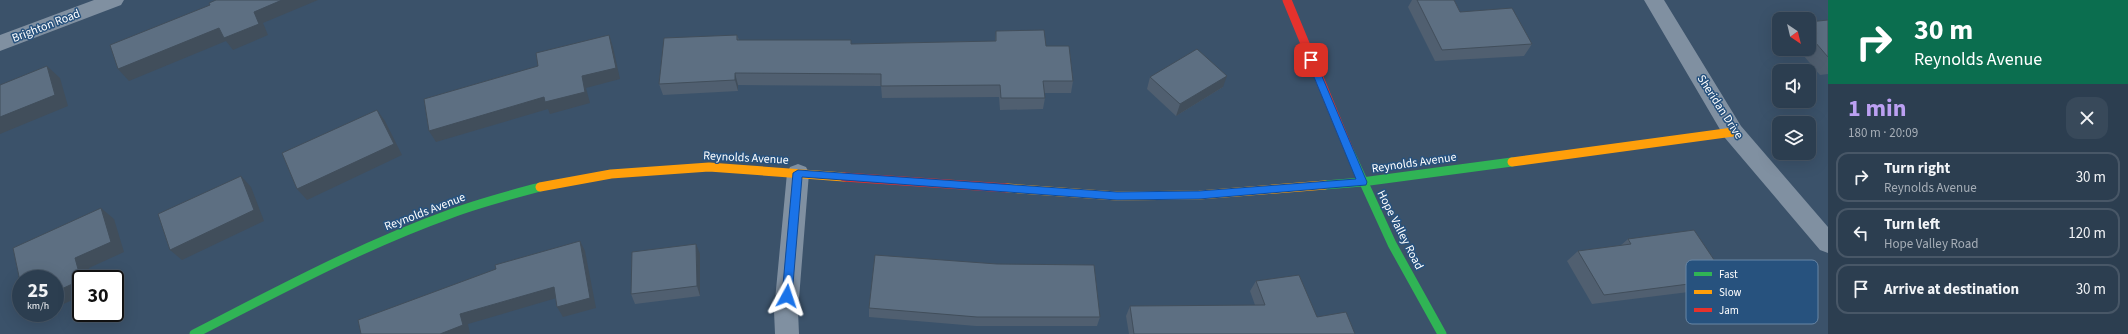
<!DOCTYPE html>
<meta charset="utf-8">
<style>
:root{--surface:#2c3e50;--page:#38495a;--text:#f1f3f6;--muted:#a6aeb7;--line:#485767;--accent:#bca0f2}
body{margin:0;font-family:"Source Sans 3",sans-serif;background:var(--page);color:var(--text);height:100vh;display:flex;flex-direction:column;font-size:15px;white-space:nowrap}
*{box-sizing:border-box;margin:0}
p{font-size:13px;color:var(--muted)}
.icon{flex:none;width:22px;height:22px;fill:none;stroke:currentColor;stroke-width:2;stroke-linecap:round;stroke-linejoin:round}
.map{position:relative;flex:1;overflow:hidden}
.panel{display:flex;flex-direction:column;background:var(--surface);width:300px}
.panel>*{flex:none}
.hud{background:#0b6e4f;color:#fff;overflow:hidden}
.needle{width:26px;rotate:145deg}
.fabs{position:absolute;left:1772px;top:12px;display:grid;gap:8px}
.fabs a{display:grid;place-items:center;width:44px;height:44px;border-radius:8px;background:var(--surface);box-shadow:0 4px 16px #0002,0 0 0 1px var(--line);font-size:20px}
.speed{position:absolute;left:12px;top:270px;display:flex;gap:8px;font-size:20px;font-weight:700;text-align:center}
.speed>*{display:grid;place-content:center;width:52px;height:52px;border-radius:50%;background:var(--surface);box-shadow:0 4px 16px #0002,0 0 0 1px var(--line);line-height:1}
.speed small{font-size:10px;font-weight:400}
.speed .limit{border:2px solid #111;border-radius:6px;background:#fff;color:#111}
.pin{position:absolute;display:grid;place-items:center;width:34px;height:34px;color:#fff;margin:-17px;border-radius:8px;box-shadow:0 2px 6px #0006}
.me{position:absolute;width:44px;margin:-22px;rotate:5deg;stroke-linejoin:round;filter:drop-shadow(0 0 3px #0008)}
.turn{display:flex;align-items:center;gap:14px;height:84px;padding:0 20px;font-size:18px}
.turn .icon{width:52px;height:52px;stroke-width:2.5}
.turn b{display:block;font-size:28px;line-height:34px}
.round{display:grid;place-items:center;flex:none;width:42px;height:42px;border-radius:12px;background:var(--page)}
.overview{display:flex;align-items:center;justify-content:space-between;height:68px;padding:0 20px}
h1{font-size:24px;font-weight:700;line-height:30px;color:var(--accent)}
ul{padding:0;list-style:none}
li{display:flex;align-items:center;gap:12px;height:50px;margin:0 8px 6px;padding:0 12px;border:2px solid var(--line);border-radius:12px}
li div{flex:1}
li b{display:block;font-size:15px}
li em{font-style:normal}
main{display:flex;flex:1;min-height:0}
.map>svg:first-child{display:block}
.lines{fill:none;stroke-linecap:round;stroke-linejoin:round}
.street{fill:#8090a1;fill-rule:evenodd}
.fast{stroke:#30b455;stroke-width:9}
.slow{stroke:#ff9f0a;stroke-width:9}
.jam{stroke:#e5322d;stroke-width:9}
.wall{fill:#505f70}
.shaded-wall{fill:#414e5b}
.building{fill:#5d6f82;stroke:#414e5b}
.route{fill:#1a73e8;stroke:#114b97}
.labels{text-anchor:middle;dominant-baseline:central;stroke-width:3;stroke-linejoin:round;paint-order:stroke}
.street-label{font-size:12px;fill:#fff;stroke:#27527e}
.key{fill:#27527e;stroke:#6886a5;stroke-width:1}
.key-label{font-size:11px;fill:#fff}
</style>
<main>
<div class="map">
<svg width="1828" height="334" viewBox="0 0 1828 334">
<rect width="100%" height="100%" fill="#3b526a"/>
<g class="lines">
<!-- street -->
<g class="street">
<path d="M94,0h30l-3,5 -121,46v-16z"/>
<path d="M1644,0h20l77,126 87,101v26l-8,-3 -95,-112z"/>
<path d="M798,164l8,3 3,6 -11,138 1,23h-24l-1,-23 13,-138 3,-6z"/>
</g>
<!-- fast -->
<g class="fast">
<path d="M1349,150l43,94 50,90"/>
<path d="M1325,185l37,-3 150,-20"/>
<path d="M194,334c84,-43 167,-88 256,-120 29,-11 60,-19 90,-27"/>
</g>
<!-- slow -->
<g class="slow">
<path d="M1512,162l221,-30"/>
<path d="M540,187l71,-13 98,-7 135,10"/>
<path d="M1007,188l110,8 82,-1 126,-10"/>
</g>
<!-- jam -->
<g class="jam">
<path d="M1287,0l62,150"/>
<path d="M844,177l163,11"/>
</g>
</g>
<!-- wall -->
<g class="wall">
<path d="M1412,0h42l6,12 72,32 -8,12 -89,5 -27,-54z"/>
<path d="M1828,20v54l-8,1 -22,-26h11v-27z"/>
<path d="M996,31l50,15 27,35 -2,12h-27l1,5 -2,11 -43,1 -1,-13 -117,1 -1,-12 -143,-1v6l-75,4 -4,-11 78,-49 2,5 112,4 144,-3z"/>
<path d="M1150,77l73,10 -47,29 -29,-27z"/>
<path d="M1628,239l99,40 -14,10 -121,15 -25,-43 11,-10 42,-5z"/>
<path d="M700,254v42l-65,8 -4,-10z"/>
<path d="M1256,281l61,36 38,17h-226l-3,-18 4,-10 125,-1 -5,-14z"/>
<path d="M869,308l231,9 -3,9h-121l-107,-9z"/>
</g>
<!-- shaded-wall -->
<g class="shaded-wall">
<path d="M282,0h36l-55,23 5,12 -35,15 -7,-9 -97,40 -11,-12z"/>
<path d="M609,35l4,12 7,32 -34,9 4,15 -40,11 -2,-5 -112,33 -7,-11 153,-55z"/>
<path d="M47,66l13,12 8,28 -68,28v-17z"/>
<path d="M735,73l3,12v6l-3,-11z"/>
<path d="M1227,76l-4,11 -47,29 4,-12z"/>
<path d="M377,110l8,11 17,34 -95,45 -10,-11z"/>
<path d="M241,176l10,11 13,34 -82,39 -12,-10z"/>
<path d="M101,208l13,11 10,33 -35,16 3,11h-11v17l-26,12v-16z"/>
<path d="M580,241l5,10 11,57 -33,9 -6,-10z"/>
<path d="M696,244l4,10v42l-3,-10z"/>
<path d="M554,287l6,10 -92,27 2,10h-30l20,-20z"/>
<path d="M37,313h8l-5,2z"/>
</g>
<!-- building -->
<g class="building">
<path d="M216,0h66l-28,12 5,12 -35,14 -5,-10 -101,41 -8,-24 100,-40 -1,-2z"/>
<path d="M1417,0h37l6,12 52,-4 20,36 -90,6z"/>
<path d="M1828,20v37l-19,-22 8,-1 -8,-9v-3z"/>
<path d="M1044,30l2,16h23l4,35h-30l2,17h-44l-1,-13 -119,1v-12l-146,-1v7l-76,4 5,-46 73,-3v5h114v4l145,-3v-10z"/>
<path d="M609,35l7,33 -34,8 3,16 -40,10 -1,-5 -115,34 -5,-32 114,-33 -2,-13z"/>
<path d="M1197,49l30,27 -47,28 -30,-27z"/>
<path d="M47,66l8,29 -55,22v-32z"/>
<path d="M377,110l17,34 -97,45 -15,-36z"/>
<path d="M241,176l13,34 -84,40 -12,-36z"/>
<path d="M101,208l10,34 -36,16 6,22 -26,12v-13h-34v7l-8,-38z"/>
<path d="M1694,230l33,49 -123,16 -26,-44 53,-7 -3,-5z"/>
<path d="M580,241l10,57 -33,9 -3,-20 -94,27 3,11 -23,9h-79l-3,-14 138,-51 -1,-4z"/>
<path d="M696,244l1,42 -66,8 1,-42z"/>
<path d="M875,255l122,9 97,1 6,52h-123l-108,-9z"/>
<path d="M1299,275l18,42 29,-5 9,22h-221l-4,-28 135,-1 -9,-24z"/>
</g>
<!-- route -->
<path class="route" d="M1311,57l4,3 52,122 -1,3 -167,14 -82,1 -315,-23 -10,119 -5,5 -5,-5 11,-123 5,-3 319,22 82,-1 157,-12 -49,-119z"/>
<g class="labels">
<!-- street labels -->
<g class="street-label">
<text transform="translate(46 26) rotate(-21)">Brighton Road</text>
<text transform="translate(1720 107) rotate(57)">Sheridan Drive</text>
<text transform="translate(746 158) rotate(3)">Reynolds Avenue</text>
<text transform="translate(1414 163) rotate(-8)">Reynolds Avenue</text>
<text transform="translate(425 212) rotate(-21)">Reynolds Avenue</text>
<text transform="translate(1400 230) rotate(63)">Hope Valley Road</text>
</g>
</g>
<!-- legend -->
<rect x="1686" y="260" width="132" height="64" rx="6" class="key"/>
<rect x="1694" y="272" width="18" height="4" fill="#30b455"/>
<rect x="1694" y="290" width="18" height="4" fill="#ff9f0a"/>
<rect x="1694" y="308" width="18" height="4" fill="#e5322d"/>
<g class="key-label">
<text x="1719" y="278">Fast</text>
<text x="1719" y="296">Slow</text>
<text x="1719" y="314">Jam</text>
</g>
</svg>
<div class="fabs">
<a><svg class="needle" viewBox="-14 -14 28 28"><path d="M0-13l5 13h-10z" fill="#e53935"/><path d="M0 13l5-13h-10z" fill="#a6aeb7"/></svg></a>
<a><svg class="icon" aria-label="sound" viewBox="0 0 24 24"><path d="M4 9h4l5-4v14l-5-4H4zM17 9q2 3 0 6"/></svg></a>
<a><svg class="icon" aria-label="layers" viewBox="0 0 24 24"><path d="M12 4l9 5-9 5-9-5zM3 14l9 5 9-5"/></svg></a>
</div>
<div class="speed"><div>25<small>km/h</small></div><div class="limit">30</div></div>
<div class="pin" style="left:1311px;top:60px;background:#d93025"><svg class="icon" aria-label="arrive" viewBox="0 0 24 24"><path d="M6 21V4h12l-3 4 3 4H6"/></svg></div>
<svg class="me" style="left:787px;top:296px" viewBox="-20 -20 40 40"><path d="M0-17L14 15 0 8-14 15z" fill="#1a73e8" stroke="#fff" stroke-width="4"/></svg>
</div>
<section class="panel">
<div class="hud">
<div class="turn"><svg class="icon" aria-label="right" viewBox="0 0 24 24"><path d="M7 20v-9h11M14 6l5 5-5 5"/></svg><div><b>30 m</b>Reynolds Avenue</div></div>
</div>
<div class="overview"><div><h1>1 min</h1><p>180 m · 20:09</p></div><a class="round"><svg class="icon" aria-label="close" viewBox="0 0 24 24"><path d="M6 6l12 12M18 6L6 18"/></svg></a></div>
<ul>
<li><svg class="icon" aria-label="right" viewBox="0 0 24 24"><path d="M7 20v-9h11M14 6l5 5-5 5"/></svg><div><b>Turn right</b><p>Reynolds Avenue</p></div><em>30 m</em></li>
<li><svg class="icon" aria-label="left" viewBox="0 0 24 24"><path d="M17 20v-9H6M10 6l-5 5 5 5"/></svg><div><b>Turn left</b><p>Hope Valley Road</p></div><em>120 m</em></li>
<li><svg class="icon" aria-label="arrive" viewBox="0 0 24 24"><path d="M6 21V4h12l-3 4 3 4H6"/></svg><div><b>Arrive at destination</b></div><em>30 m</em></li>
</ul>
</section>
</main>
